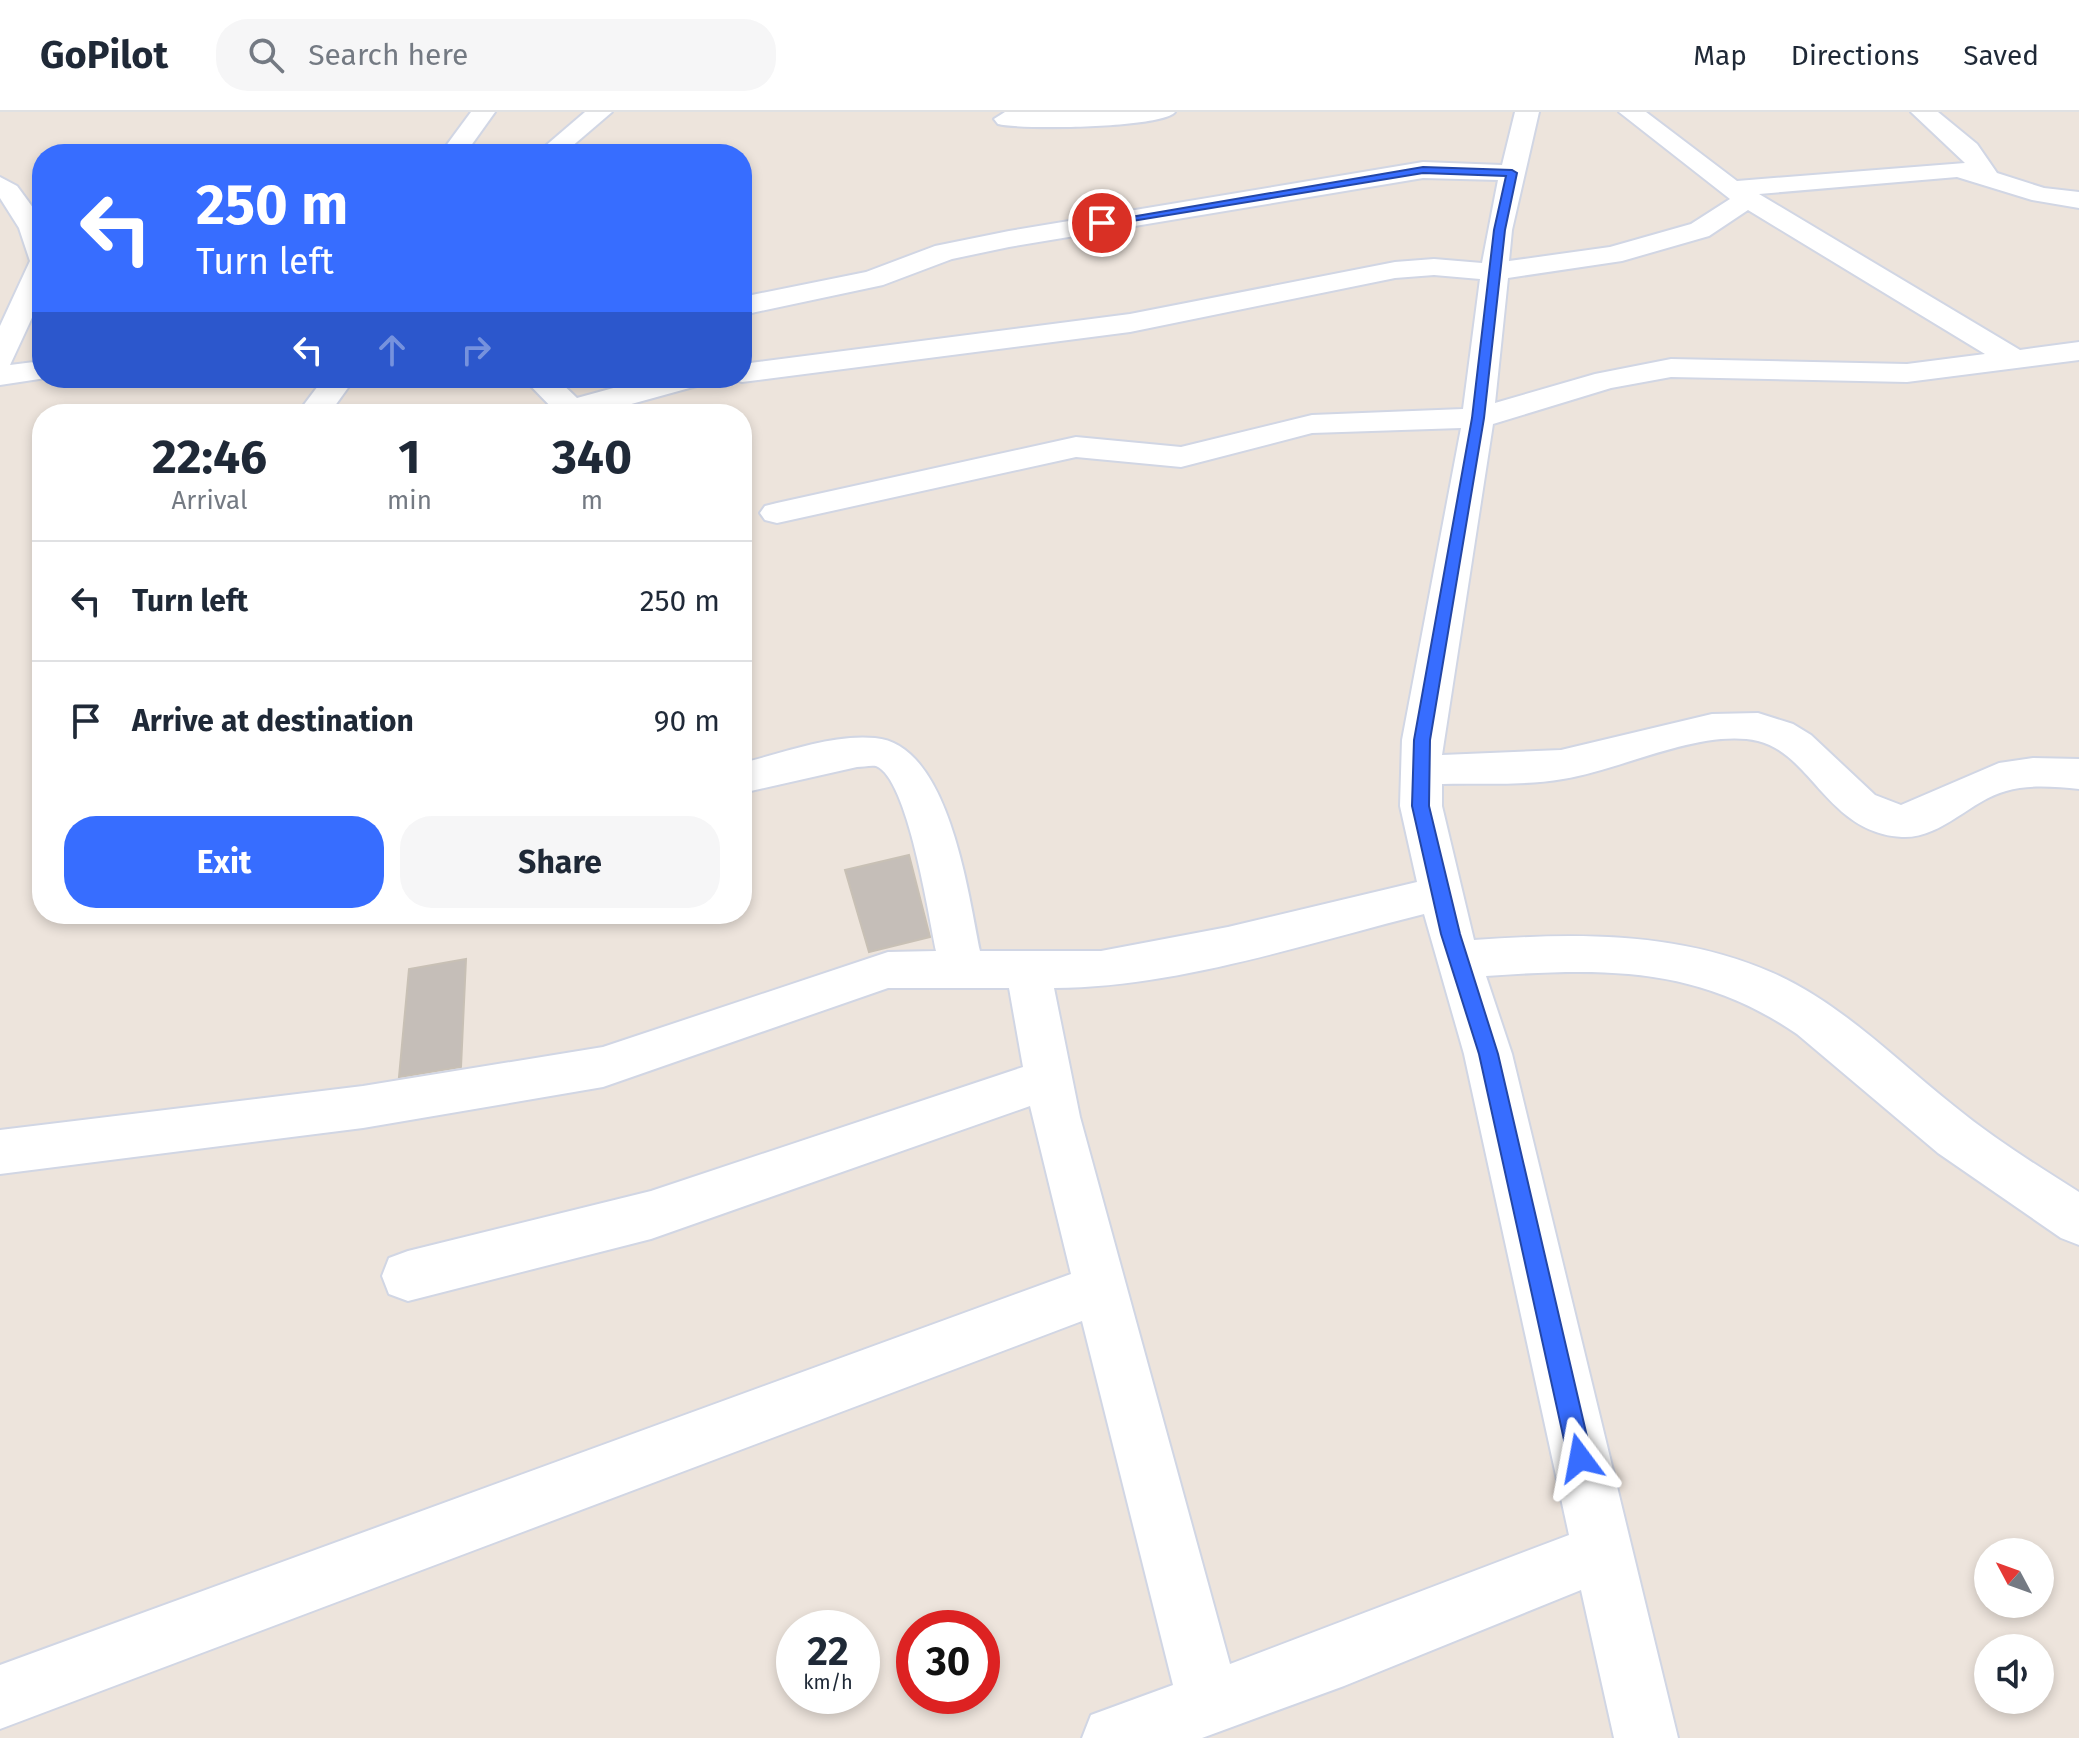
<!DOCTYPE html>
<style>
:root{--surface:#fff;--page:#f6f6f7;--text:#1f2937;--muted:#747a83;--line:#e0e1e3;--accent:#376dff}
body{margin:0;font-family:"Fira Sans",sans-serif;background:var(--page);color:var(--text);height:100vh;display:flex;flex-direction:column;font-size:30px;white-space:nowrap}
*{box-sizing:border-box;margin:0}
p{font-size:26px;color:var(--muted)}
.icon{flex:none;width:44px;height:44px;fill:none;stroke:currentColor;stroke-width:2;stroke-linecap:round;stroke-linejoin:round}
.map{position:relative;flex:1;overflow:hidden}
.drawer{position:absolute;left:32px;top:292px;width:720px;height:520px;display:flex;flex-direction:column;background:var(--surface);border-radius:32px;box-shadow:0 4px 12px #0003}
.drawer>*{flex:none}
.guide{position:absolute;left:32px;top:32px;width:720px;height:244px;border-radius:32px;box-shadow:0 4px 12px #0003;background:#376dff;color:#fff;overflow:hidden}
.needle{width:52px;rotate:311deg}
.controls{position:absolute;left:1974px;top:1426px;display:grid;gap:16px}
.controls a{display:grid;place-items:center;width:80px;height:80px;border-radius:50%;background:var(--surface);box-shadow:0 4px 12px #0003;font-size:40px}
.speed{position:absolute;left:776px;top:1498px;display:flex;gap:16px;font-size:40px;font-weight:700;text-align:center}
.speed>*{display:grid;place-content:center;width:104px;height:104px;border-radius:50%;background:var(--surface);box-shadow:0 4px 12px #0003;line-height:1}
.speed small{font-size:20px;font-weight:400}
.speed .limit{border:12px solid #d22;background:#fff;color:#111}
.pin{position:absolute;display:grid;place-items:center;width:68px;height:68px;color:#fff;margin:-34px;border:4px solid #fff;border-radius:50%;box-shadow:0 2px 8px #0007}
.me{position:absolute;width:88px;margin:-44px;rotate:347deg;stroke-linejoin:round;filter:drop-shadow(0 0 6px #0008)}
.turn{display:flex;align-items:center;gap:28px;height:168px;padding:0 32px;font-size:36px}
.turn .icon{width:104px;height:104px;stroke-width:2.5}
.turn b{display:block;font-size:56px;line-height:68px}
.lanes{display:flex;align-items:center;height:76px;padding:0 32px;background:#0003;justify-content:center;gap:40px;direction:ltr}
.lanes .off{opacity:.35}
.eta{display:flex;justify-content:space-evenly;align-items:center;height:136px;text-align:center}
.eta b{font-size:48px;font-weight:700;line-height:56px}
.cta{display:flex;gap:16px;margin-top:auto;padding:16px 32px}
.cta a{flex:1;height:92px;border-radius:32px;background:var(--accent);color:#fff;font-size:32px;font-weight:700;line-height:92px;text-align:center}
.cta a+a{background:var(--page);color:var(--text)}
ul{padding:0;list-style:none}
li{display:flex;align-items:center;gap:24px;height:120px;padding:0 32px;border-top:2px solid var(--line)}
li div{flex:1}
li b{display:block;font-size:30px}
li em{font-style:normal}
header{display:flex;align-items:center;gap:48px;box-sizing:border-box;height:112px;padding:0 40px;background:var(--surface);border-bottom:2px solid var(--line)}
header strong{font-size:38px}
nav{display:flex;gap:44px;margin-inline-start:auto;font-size:28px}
.search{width:560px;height:72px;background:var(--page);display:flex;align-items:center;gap:20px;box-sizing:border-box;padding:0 28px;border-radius:32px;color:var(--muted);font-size:30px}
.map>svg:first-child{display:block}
.building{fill:#c5beb8;stroke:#c8c0b5;stroke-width:2}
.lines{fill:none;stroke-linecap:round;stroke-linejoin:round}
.minor-casing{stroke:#d1d6e4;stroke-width:4}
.minor{fill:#fff;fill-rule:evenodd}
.route{fill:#376dff;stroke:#2447a6;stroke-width:2}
</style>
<header>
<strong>GoPilot</strong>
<div class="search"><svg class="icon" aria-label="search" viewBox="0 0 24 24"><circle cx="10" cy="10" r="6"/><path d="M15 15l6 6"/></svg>Search here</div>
<nav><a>Map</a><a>Directions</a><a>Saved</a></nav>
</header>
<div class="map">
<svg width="2079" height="1626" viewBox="0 0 2079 1626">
<rect width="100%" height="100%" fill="#ede4dc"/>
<!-- building -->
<g class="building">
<path d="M909,743l21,82 -61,15 -24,-82z"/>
<path d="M466,847l-5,108 -62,10 10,-108z"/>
</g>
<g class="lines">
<defs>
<g id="minor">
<path d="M471,0h24l-30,42h-25z"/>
<path d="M585,0h27l-49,42h-27z"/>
<path d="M1005,0h170c-12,16 -154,18 -177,12l-4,-5z"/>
<path d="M1515,0h24l-27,118 -3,31 101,-14 81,-23 39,-25 -111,-87h27l91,69 228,-18 -54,-51h27l39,32 20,29 47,15 35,4v16l-47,-8 -75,-23 -198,17 261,156 59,-8v18l-172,22 -236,-5 -60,11 -118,36 -51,331 119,-5 151,-36 46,-1 35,11 18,11 64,60 26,10 98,-42 34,-5 46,1v30c-23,-2 -50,-5 -73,2 -35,9 -65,48 -104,46 -74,-4 -90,-83 -144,-96 -57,-13 -137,29 -195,38 -40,7 -81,4 -121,5v22l32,134c102,-7 203,-9 299,33 68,30 123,87 181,133 39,32 82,59 125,86v53l-18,-7 -123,-85 -141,-119c-101,-69 -194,-66 -311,-58l26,78 166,684h-64l-33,-148 -237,96 -142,52h-120l9,-23 82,-30 -91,-364 -1082,408v-64l1071,-391 -41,-168 -379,133 -243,62 -19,-7 -7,-18 7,-18 19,-7 243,-60 372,-124 -14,-79h-121l-285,99 -240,41 -363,46v-44l363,-44 240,-39 285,-95 48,-1c-7,-33 -28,-173 -60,-185 -5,-1 -14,1 -19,1l-115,26v-30c42,-10 89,-29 133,-25 74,6 93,155 105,213h121l127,-24 189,-45 -17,-76 2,-66 59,-312 -149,5 -131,34 -105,-10 -299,66 -12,-3 -5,-7 5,-7 12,-3 299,-66 105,10 131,-32 151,-6 17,-130 -46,-4 -39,3 -265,54 -388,50 -12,-4h12v-14l388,-50 265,-52 39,-3 48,4 16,-83 -75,-2 -414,69 -57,12 -69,26 -141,30v-18l124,-25 69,-26 74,-15 414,-69 79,3zM1748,98l237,144 -78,10 -236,-5 -76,15 -100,29 13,-125 114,-17 87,-25zM1424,802l40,140 105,481 -339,129 -150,-547 -26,-129c124,-1 250,-44 370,-74z"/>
<path d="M0,65l17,9 25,34v76l-32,69 32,-4v17h4l-46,7v-59l30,-65 -11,-33 -19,-30z"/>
<path d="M324,266h31l-26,36h-32z"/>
<path d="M523,266h33l21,20 73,-20h58l-4,6 -109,30h-37z"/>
</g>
</defs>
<!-- minor casing -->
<use href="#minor" class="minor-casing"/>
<!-- minor -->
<use href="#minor" class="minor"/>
</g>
<!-- route -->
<path class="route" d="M1423,55l89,3 5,3 -12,57 -21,188 -54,322 -1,66 31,128 38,120 94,404 -3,9 -9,3 -8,-3 -4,-9 -89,-404 -38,-120 -29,-128 2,-66 58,-322 22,-188 12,-54 -83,-3 -321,53 -6,-3z"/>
</svg>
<div class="controls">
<a><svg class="needle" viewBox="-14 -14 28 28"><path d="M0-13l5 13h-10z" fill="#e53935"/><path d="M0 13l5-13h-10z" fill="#747a83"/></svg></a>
<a><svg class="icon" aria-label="sound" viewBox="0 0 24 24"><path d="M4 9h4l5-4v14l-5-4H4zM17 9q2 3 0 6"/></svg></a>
</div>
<div class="speed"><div>22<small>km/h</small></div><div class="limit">30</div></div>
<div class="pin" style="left:1102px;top:111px;background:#d93025"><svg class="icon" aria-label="arrive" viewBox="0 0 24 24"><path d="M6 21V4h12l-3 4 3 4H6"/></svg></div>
<svg class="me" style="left:1580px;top:1346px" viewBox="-20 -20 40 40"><path d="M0-17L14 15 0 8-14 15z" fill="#376dff" stroke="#fff" stroke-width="4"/></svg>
<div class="guide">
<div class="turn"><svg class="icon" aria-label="left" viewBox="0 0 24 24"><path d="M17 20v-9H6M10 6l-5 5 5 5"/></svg><div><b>250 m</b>Turn left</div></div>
<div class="lanes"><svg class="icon" aria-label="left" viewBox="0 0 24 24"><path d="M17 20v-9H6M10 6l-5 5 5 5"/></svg><svg class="icon off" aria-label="ahead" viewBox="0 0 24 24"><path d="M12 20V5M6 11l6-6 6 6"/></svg><svg class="icon off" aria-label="right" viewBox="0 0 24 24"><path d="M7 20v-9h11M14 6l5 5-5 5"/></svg></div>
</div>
<section class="drawer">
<div class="eta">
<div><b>22:46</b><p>Arrival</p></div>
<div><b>1</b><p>min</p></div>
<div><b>340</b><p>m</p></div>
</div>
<ul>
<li><svg class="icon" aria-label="left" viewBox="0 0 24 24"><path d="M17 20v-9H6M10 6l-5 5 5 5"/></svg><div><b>Turn left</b></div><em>250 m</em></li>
<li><svg class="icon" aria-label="arrive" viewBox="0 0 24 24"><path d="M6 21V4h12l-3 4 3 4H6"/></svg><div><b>Arrive at destination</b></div><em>90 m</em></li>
</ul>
<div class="cta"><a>Exit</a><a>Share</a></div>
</section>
</div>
